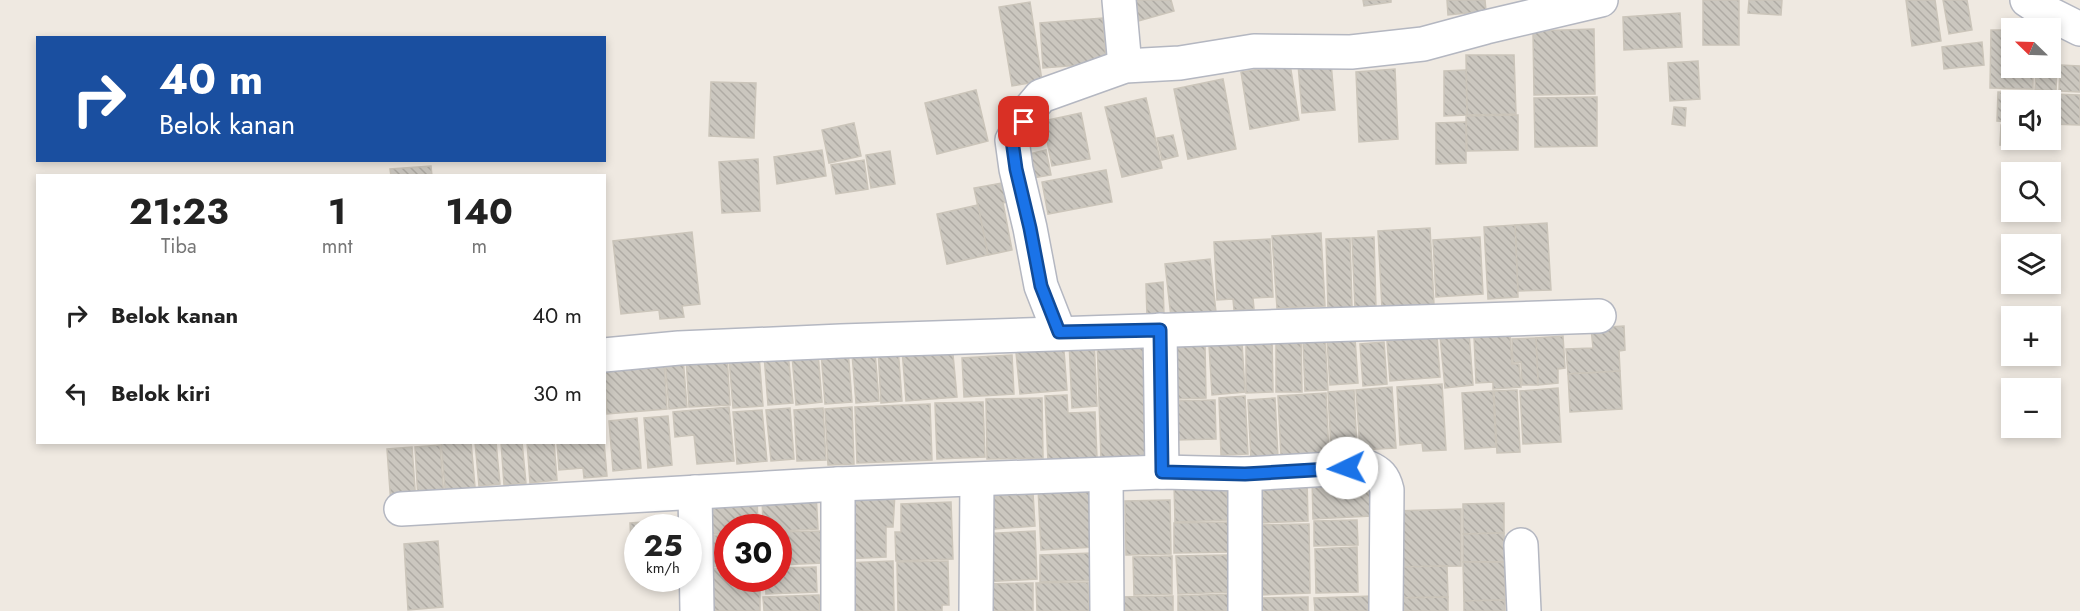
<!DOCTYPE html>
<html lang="id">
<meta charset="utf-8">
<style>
:root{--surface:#fff;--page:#f6f6f6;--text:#222;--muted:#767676}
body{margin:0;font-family:Jost,sans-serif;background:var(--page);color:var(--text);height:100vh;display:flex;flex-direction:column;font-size:22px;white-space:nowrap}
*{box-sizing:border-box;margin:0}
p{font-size:20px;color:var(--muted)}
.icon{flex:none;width:33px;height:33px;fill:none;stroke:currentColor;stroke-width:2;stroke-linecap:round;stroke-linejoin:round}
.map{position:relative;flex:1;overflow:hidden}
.details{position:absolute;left:36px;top:174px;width:570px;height:270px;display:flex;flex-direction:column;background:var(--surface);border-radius:0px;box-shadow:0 3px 9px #0003}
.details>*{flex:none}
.top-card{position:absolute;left:36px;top:36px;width:570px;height:126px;border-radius:0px;box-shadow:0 3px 9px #0003;background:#1a4fa0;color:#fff;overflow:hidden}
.needle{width:39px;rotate:293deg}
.fabs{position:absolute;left:2001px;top:18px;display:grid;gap:12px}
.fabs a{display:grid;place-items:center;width:60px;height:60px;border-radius:0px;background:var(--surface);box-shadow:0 3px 9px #0003;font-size:30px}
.speed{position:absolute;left:624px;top:514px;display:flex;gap:12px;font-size:30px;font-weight:700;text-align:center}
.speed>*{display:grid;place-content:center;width:78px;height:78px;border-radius:50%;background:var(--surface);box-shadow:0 3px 9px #0003;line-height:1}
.speed small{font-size:15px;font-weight:400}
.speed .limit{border:9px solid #d22;background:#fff;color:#111}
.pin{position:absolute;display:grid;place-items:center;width:51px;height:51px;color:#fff;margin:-26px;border-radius:12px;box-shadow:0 3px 9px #0006}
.me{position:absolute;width:66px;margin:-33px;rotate:267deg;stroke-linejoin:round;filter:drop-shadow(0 0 4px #0008)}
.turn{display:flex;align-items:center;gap:21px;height:126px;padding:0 24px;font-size:27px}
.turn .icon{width:78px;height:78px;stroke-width:2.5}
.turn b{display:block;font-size:42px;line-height:51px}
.eta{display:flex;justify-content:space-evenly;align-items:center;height:102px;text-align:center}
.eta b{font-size:36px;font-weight:700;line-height:42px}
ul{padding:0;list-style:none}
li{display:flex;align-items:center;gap:18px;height:78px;padding:0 24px}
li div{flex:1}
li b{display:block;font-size:22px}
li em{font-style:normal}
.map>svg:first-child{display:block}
.building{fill:url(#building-back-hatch);stroke:#cbc5ba;stroke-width:1.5}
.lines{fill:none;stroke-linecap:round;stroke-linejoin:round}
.minor-casing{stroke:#b4b7c1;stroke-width:36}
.minor{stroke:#fff;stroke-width:33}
.route-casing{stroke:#114b97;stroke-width:15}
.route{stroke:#1a73e8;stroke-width:10}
</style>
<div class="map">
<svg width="2080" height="611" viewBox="0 0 2080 611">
<defs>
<pattern id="building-back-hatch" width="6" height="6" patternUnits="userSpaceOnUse" patternTransform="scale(1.5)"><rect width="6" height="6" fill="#cbc7bf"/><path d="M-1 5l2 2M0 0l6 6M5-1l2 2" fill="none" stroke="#afaba4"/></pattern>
</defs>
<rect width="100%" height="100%" fill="#efe9e1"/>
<!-- building -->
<g class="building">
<path d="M1124,0h47l3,11 -43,12z"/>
<path d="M1363,0h28v2l-27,4z"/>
<path d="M1447,0h38l1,11 -38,4z"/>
<rect x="1703" y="0" width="36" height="45"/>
<path d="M1749,0h33l-1,15 -33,-2z"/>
<path d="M1906,0h29l6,41 -29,5z"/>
<path d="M1943,0h24l5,30 -23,4z"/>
<path d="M1030,2l12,79 -30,5 -13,-79z"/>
<path d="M1680,13l2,34 -58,3 -1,-33z"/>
<path d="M1103,18l3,45 -63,5 -3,-45z"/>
<path d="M1594,29l1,65 -61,1 -1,-64z"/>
<path d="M1991,30h21v38h21v21l-43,-1z"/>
<path d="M1982,42l2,23 -40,4 -2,-22z"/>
<path d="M2050,42h8l-2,49 -21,-1 1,-22h14z"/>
<path d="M1466,55h48l2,59 -49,1z"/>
<path d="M1698,61l2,38 -30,2 -2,-38z"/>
<path d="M1331,62l4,48 -33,3 -4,-49z"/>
<path d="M1290,64l9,56 -49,9 -9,-57z"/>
<path d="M2060,65l20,1v26l-21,-1z"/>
<path d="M1395,69l3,70 -39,3 -3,-70z"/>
<path d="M1466,70l1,45 -23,1v-45z"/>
<path d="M1223,79l13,70 -48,10 -14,-70z"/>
<path d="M711,82l45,1 -2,55 -45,-2z"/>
<path d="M976,90l12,51 -51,13 -12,-51z"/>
<path d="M1998,92l82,3v30l-30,-1v-24h-38v22l-15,-1z"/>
<path d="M1597,97v49l-62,1 -1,-49z"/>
<path d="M1146,98l16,70 -40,9 -17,-70z"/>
<path d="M1674,107l12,1 -1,18 -13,-2z"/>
<path d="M1081,113l9,46 -38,7 -9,-45z"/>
<path d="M1518,115v35l-51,1 -1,-35z"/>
<path d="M1466,122v41l-30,1v-41z"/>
<path d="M854,123l7,33 -32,7 -7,-33z"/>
<path d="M2001,125l11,1v14h17v6l-29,-1z"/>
<path d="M1173,135l5,21 -16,4 -5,-22z"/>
<path d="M822,150l4,26 -49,8 -3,-27z"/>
<path d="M1046,150l5,25 -18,3 -4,-24z"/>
<path d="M890,151l5,33 -24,4 -5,-33z"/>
<path d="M758,159l2,52 -38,2 -3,-51z"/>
<path d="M864,160l4,29 -32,5 -5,-29z"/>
<path d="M431,166l1,10h-41l-1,-7z"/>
<path d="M1106,170l6,32 -64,12 -6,-32z"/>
<path d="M1007,182l4,19 -8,2 9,47 -24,5 -14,-67z"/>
<path d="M978,205l10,50 -41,9 -10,-50z"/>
<path d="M1547,223l4,67 -33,1 -3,-66z"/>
<path d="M1515,225l3,72 -30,2 -4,-72z"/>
<path d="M1430,228l4,77 -52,4 -4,-78z"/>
<path d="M692,232l8,72 -18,2 2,11 -24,2 -1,-9 -38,4 -8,-73z"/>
<path d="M1321,233l4,73 -48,2 -5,-72z"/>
<path d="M1374,237l2,71h-21l-3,-70z"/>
<path d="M1480,237l3,57 -47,3 -3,-57z"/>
<path d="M1350,238l2,70 -24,1 -2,-70z"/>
<path d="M1270,239l3,58 -20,1 1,11 -20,1 -1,-11 -16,1 -3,-58z"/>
<path d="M1210,259l6,53 -45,5 -6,-53z"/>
<path d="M1163,282l1,34 -17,1 -1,-33z"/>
<path d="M1624,326l1,24 -6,1 1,20 -52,3 -2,-25 27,-1 -2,-20z"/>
<path d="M1469,333l4,52 -28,3 -5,-52z"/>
<path d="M1510,333l2,31h7l2,23 -28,2v-7l-17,1 -2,-47z"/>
<path d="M1437,336l3,41 -50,4 -3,-40z"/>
<path d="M1563,336l2,32 -7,1v14l-20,2 -2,-47z"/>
<path d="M1149,337l5,121 -53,2 -4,-121z"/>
<path d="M1246,337h26l1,55 -27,1z"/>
<path d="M1276,337h25l1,55h-26z"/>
<path d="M1063,338l4,52 -47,4 -5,-52z"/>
<path d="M1355,338l3,45 -28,2 -3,-45z"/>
<path d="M1536,338l2,47h-16l-1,-23 -8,1 -1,-24z"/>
<path d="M1094,339l3,67 -25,2 -3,-67z"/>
<path d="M1325,339l3,51 -23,1 -2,-51z"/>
<path d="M1384,342l3,42 -24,2 -3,-42z"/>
<path d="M1242,343l3,49 -33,3 -3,-50z"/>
<path d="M952,344l5,53 -51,4 -4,-52z"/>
<path d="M1205,344l1,54 -31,1 -2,-54z"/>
<path d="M898,347l4,54 -21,2 -3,-55z"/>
<path d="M848,349l4,53 -27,2 -4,-52z"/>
<path d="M875,352l4,49 -23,2 -4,-49z"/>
<path d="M788,353l5,50 -25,2 -4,-50z"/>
<path d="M818,353l4,49 -26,3 -4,-50z"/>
<path d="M727,355l3,50 -41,2 -3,-50z"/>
<path d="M759,355l4,51 -30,2 -4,-50z"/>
<path d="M1012,355l2,39 -50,3 -2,-39z"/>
<path d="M683,357l4,50 -18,2 -4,-50z"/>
<path d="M664,359l3,50 -60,5 -3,-50z"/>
<path d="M1620,371l2,38 -52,3 -2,-38z"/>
<path d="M1442,384l4,66 -23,1 -1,-8 -22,2 -3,-58z"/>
<path d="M1392,387l4,61 -36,2 -4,-60z"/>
<path d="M1558,388l3,54 -38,2 -3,-53z"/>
<path d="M1354,390l3,59 -26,1 -3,-58z"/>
<path d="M1517,390l3,62 -23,1 -3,-62z"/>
<path d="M1493,391l3,56 -31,2 -3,-56z"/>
<path d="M1326,393l3,60 -48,3 -3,-60z"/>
<path d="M1067,395l1,18 27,-1 2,46 -49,3 -3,-65z"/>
<path d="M1245,396l3,58 -27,1 -2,-57z"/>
<path d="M1042,398l1,60 -56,1 -1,-60z"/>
<path d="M1275,398l3,60 -27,2 -3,-60z"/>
<path d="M1215,400l1,39 -41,1 -1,-39z"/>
<path d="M983,402l2,55 -48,2 -2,-56z"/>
<path d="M930,404l2,56 -75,3 -2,-56z"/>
<path d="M729,407l5,54 -37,3 -3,-29 -19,2 -2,-25z"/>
<path d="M852,407l2,57 -26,1 -3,-56z"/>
<path d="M790,408l4,51 -23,2 -5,-51z"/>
<path d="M823,408l3,52 -29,1 -3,-51z"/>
<path d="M762,410l5,51 -30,3 -4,-52z"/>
<path d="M668,416l4,49 -24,3 -4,-50z"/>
<path d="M637,418l4,50 -28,3 -4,-50z"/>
<path d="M441,442h30l5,56 -30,2z"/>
<path d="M475,442h21l4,42 -21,2z"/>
<path d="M501,442h21l4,41 -22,2z"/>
<path d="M527,442h27l3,38 -27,3z"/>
<path d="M557,442h47l3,34 -23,2 -1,-10 -24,2z"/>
<path d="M440,445l4,52 -26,2 -3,-52z"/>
<path d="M412,447l4,56 -25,2 -4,-56z"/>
<path d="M1370,474l1,42 -58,3 -1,-42z"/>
<path d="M1307,480l1,41 -48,2 -1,-41z"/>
<path d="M1227,482l1,38 -53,2 -1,-38z"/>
<path d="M1093,485l2,62 -54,3 -3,-63z"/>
<path d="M816,493l2,36 -40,2v-3h-15l-1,-33z"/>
<path d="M895,493l-2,34h-7v30l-43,2 -1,-65z"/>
<path d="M1033,493l2,33 -54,4 -2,-33z"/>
<path d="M757,495l1,33h-30v6h-22l-1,-37z"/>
<path d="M1170,500l1,54 -45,1 -1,-54z"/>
<path d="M951,502l2,57 -57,2 -1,-29h6v-28z"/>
<path d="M1504,503v30l-41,1v-30z"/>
<path d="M1461,509v57l-66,1 -1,-56z"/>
<path d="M671,520l1,8h-34v32l-6,1 -2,-38z"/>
<path d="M1357,520l1,25 -44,1v-25z"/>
<path d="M1230,522v30l-56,1v-30z"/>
<path d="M1309,524l1,69 -51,2 -2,-70z"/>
<path d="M822,531l1,32 -45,2v-33z"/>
<path d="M1035,531l2,48 -55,3 -3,-48z"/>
<path d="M1504,533l1,29h-42v-28z"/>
<path d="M728,535v31l-21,1v-31z"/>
<path d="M438,541l5,66 -35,3 -4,-66z"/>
<path d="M1357,547l1,45 -42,1 -1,-44z"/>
<path d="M1092,553l1,27 -53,2v-27z"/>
<path d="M1230,555l1,37 -53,2 -2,-38z"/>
<path d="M1172,556v38l-38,1 -1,-38z"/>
<path d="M893,561l1,50h-50v-48z"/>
<path d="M948,561l1,44h-7v6h-44l-1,-49z"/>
<path d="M1463,562h42v38l-41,1z"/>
<path d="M1447,566l1,31 -53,1v-31z"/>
<path d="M816,567l1,25 -51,2 -1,-15h13v-11z"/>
<path d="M728,568v11h32v32h-55l-1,-42z"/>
<path d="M1088,582l1,29h-52l-1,-28z"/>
<path d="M1033,583v28h-49l-1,-27z"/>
<path d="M1231,594l1,17h-54v-15z"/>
<path d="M819,595l1,16h-56l-1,-14z"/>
<path d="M1173,596v15h-53v-14z"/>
<path d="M1373,596l1,15h-59l-1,-13z"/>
<path d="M1308,597v14h-50v-13z"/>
<path d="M1448,597v14h-53v-13z"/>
<path d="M1505,600v11h-41v-10z"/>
</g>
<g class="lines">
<defs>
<g id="minor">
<path d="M1119,0l6,66"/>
<path d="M2027,0l15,10 38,19"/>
<path d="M1160,330l2,142"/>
<path d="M1059,332l-18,-46 -11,-58 -14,-59 -4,-29 12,-18 6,-13 11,-13 84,-30 55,-3 74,-12 97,1 72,-8 63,-17 115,-27"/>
<path d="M604,355l75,-7 162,-7 758,-25"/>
<path d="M1245,474v137"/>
<path d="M1106,475l1,136"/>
<path d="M838,484v127"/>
<path d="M695,492l2,119"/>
<path d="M401,509l437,-25 324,-12 83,2 122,-7c12,5 17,10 20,23l-1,121"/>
<path d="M1521,545l3,66"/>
<path d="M976,611l1,-131"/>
</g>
</defs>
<!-- minor casing -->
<use href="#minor" class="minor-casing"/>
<!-- minor -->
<use href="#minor" class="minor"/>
</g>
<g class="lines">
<defs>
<path id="route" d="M1024,122l-12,18 4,29 14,59 11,58 18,46 101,-2 2,142 83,2 102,-6"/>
</defs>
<!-- route casing -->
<use href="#route" class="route-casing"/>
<!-- route -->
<use href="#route" class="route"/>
</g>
</svg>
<div class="fabs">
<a><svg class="needle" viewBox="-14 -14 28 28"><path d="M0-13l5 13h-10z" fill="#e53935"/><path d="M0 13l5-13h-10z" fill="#767676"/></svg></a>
<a><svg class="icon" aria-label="sound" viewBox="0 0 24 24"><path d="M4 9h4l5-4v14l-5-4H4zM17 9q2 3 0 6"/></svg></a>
<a><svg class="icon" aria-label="search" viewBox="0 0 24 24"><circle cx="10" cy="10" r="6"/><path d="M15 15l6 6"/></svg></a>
<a><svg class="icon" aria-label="layers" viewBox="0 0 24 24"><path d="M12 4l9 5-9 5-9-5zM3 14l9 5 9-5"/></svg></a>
<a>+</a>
<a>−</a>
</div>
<div class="speed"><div>25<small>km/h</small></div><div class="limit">30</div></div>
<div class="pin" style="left:1024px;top:122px;background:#d93025"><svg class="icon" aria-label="arrive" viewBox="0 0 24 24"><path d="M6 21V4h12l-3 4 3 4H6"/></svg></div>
<svg class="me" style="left:1347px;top:468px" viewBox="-20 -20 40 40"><circle r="19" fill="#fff"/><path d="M0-13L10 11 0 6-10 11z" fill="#1a73e8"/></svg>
<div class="top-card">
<div class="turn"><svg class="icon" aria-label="right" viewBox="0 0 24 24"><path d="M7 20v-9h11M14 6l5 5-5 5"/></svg><div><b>40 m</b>Belok kanan</div></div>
</div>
<section class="details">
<div class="eta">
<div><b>21:23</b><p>Tiba</p></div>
<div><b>1</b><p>mnt</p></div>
<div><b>140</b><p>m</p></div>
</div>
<ul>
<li><svg class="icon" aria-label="right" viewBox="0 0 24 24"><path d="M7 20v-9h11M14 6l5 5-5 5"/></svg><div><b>Belok kanan</b></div><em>40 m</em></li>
<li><svg class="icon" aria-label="left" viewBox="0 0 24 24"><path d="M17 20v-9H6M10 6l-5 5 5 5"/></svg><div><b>Belok kiri</b></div><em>30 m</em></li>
</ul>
</section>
</div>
